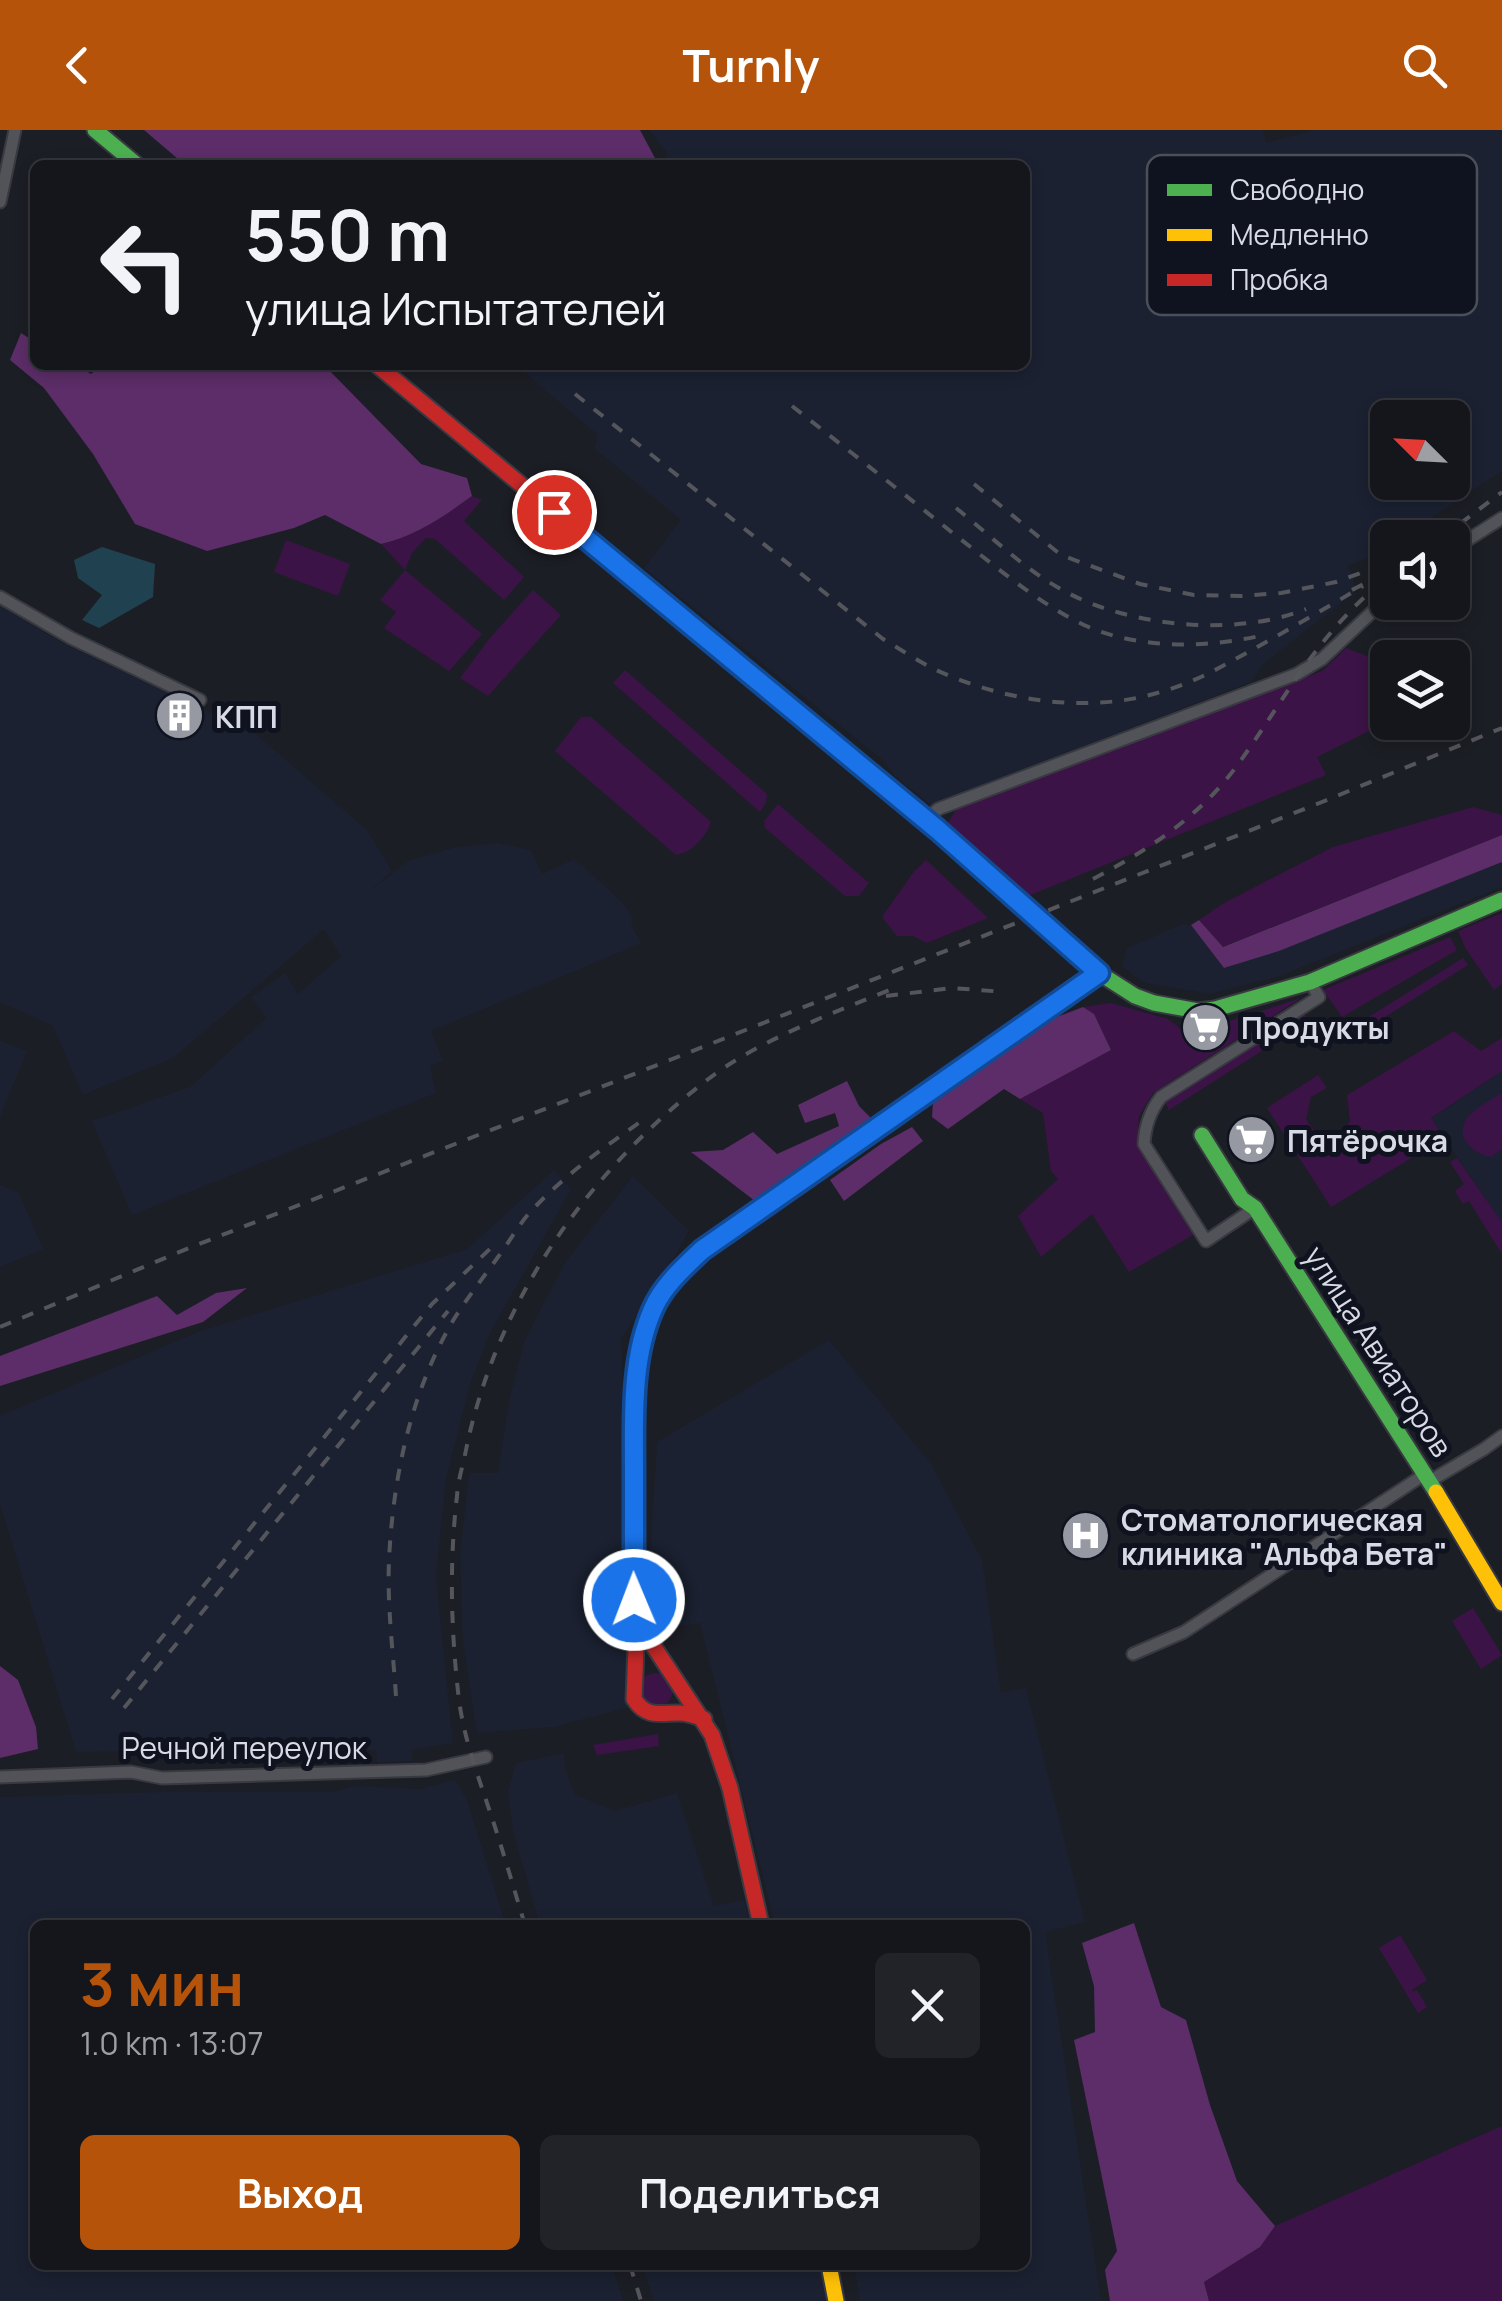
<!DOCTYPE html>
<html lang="ru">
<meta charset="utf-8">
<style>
:root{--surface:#15161c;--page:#222329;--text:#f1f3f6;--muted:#9d9fa3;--line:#34353b;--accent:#b45309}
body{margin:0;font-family:Manrope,sans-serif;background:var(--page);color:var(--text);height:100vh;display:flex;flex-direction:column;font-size:38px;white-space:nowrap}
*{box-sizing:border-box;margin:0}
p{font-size:32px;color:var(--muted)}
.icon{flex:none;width:55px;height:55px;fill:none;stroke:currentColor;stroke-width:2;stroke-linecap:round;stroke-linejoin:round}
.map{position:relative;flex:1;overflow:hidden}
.panel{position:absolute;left:30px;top:1790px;width:1000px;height:350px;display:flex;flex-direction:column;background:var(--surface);border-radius:15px;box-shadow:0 5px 15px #0003,0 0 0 2px var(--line)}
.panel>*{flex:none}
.hud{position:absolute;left:30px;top:30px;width:1000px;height:210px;border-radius:15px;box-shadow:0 5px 15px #0003,0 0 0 2px var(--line);background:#15161c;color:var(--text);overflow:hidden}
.needle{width:65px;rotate:294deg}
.tools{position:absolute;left:1370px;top:270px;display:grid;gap:20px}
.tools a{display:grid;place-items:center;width:100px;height:100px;border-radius:15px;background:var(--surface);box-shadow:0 5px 15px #0003,0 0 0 2px var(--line);font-size:50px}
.pin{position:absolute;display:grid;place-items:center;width:85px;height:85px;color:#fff;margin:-42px;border:5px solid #fff;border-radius:50%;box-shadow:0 2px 10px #0007}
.me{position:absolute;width:110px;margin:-55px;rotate:359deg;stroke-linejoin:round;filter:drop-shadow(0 0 8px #0008)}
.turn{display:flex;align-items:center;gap:35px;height:210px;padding:0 50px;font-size:45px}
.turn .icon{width:130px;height:130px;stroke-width:2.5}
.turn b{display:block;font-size:70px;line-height:85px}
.round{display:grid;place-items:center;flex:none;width:105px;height:105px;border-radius:15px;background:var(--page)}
.head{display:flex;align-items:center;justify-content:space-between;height:170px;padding:0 50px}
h1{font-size:60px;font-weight:700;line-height:75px;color:var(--accent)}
.action{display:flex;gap:20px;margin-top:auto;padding:20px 50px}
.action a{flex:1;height:115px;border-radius:15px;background:var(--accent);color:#fff;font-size:40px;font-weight:700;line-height:115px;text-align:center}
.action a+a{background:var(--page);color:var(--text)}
header{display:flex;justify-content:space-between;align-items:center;height:130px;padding:0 50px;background:var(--accent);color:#fff;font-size:45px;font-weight:700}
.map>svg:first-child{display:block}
.built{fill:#1b2131;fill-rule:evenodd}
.green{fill:#3c1346}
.forest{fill:#5c2d68}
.water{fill:#204250}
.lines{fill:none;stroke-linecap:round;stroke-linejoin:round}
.street-casing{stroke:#393a41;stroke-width:15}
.fast-casing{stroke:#393a41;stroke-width:19}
.slow-casing{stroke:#393a41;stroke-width:19}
.jam-casing{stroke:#393a41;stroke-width:19}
.street{stroke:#515358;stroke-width:11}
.fast{stroke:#4caf50;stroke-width:15}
.slow{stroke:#ffc107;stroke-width:15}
.jam{stroke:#c62828;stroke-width:15}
.rail{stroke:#55565c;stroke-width:4;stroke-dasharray:12 12;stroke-linecap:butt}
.route-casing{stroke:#114b97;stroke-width:25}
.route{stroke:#1a73e8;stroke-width:18}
.labels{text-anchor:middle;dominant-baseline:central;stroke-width:10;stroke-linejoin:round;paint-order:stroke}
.poi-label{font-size:30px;font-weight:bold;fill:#d8dbe5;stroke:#0f131f;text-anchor:start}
.street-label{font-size:30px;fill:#d8dbe5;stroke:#0f131f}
.key{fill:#0f131f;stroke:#4b4f5a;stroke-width:2.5}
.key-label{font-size:28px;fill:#d8dbe5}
</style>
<header><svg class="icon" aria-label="back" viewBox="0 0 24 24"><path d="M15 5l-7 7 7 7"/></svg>Turnly<svg class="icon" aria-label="search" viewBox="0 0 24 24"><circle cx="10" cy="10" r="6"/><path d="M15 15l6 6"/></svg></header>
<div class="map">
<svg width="1502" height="2171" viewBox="0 0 1502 2171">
<rect width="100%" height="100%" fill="#1c1e25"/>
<!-- built -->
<g class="built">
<path d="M649,0h614l3,13 49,-13h187v341l-100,66 -14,1 -1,9 -13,9 -27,10 6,10 2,16 -92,72 -12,18 -320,123 -36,-29 -11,-15 -240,-193 37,-48 -87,-72 4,-13 -82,-70h509v-200h-367l10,-11zM1388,288h64v64h-64z"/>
<path d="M0,476l64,38 193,91 110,95 25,41 -23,21 39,-31 45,-13 44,-5 34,7 11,24 32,-15 42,37 12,14 5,10 -2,6 11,17 -211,88 12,30 -13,5 6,27 -304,122 -40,-94 98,-34 77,-69 -16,-21 34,-24 13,21 43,-38 -17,-27 -151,129 -90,37 -30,-69 -53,-24z"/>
<path d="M1502,732v25l-222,89 -70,18 -65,-11 -23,-16 5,-19 56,-24 8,1 33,43 55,-17z"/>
<path d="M0,911l27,10 -27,66z"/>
<path d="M1502,941v151l-71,-103z"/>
<path d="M554,1040l17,19 -82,146 -18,46 -25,98 -10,97 17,167 -41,7v11l-35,2 -1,-12 -17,-2 -283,3 -76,-248v-88l200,-85 267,-82z"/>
<path d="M633,1046l56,55 -17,31 -51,77 4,97 -3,41 8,170 -1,52 -3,9 -72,19 -77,6 -14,-91 -3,-87 9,-82h29l12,-76 14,-55 40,-78z"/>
<path d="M0,1055l19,8 24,56 -43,18z"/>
<path d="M829,1210l102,124 51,96 19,133 25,-5 59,234 -40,10 56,369h-241l-6,-36h171v-340h-250l-75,-302 -38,6 -12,-73 7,-114z"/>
<path d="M564,1623l1,15 9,26 41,17 62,-18 37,113 30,-6 6,25h-210l-27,-94 -5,-40 8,-28z"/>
<path d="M455,1650l12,20 39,125h-471v340h577l11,36h-623v-504l163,-5h169l24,-6 64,3z"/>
<path d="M642,2135h180l7,36h-175z"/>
</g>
<!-- green -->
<g class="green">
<path d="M472,366l10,4 -18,21 60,56 -20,23 -69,-61 -9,-1 -14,15 -7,17 77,64 -33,37 -65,-43 12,-16 -16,-12 25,-30 -24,-26c35,-8 62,-27 91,-48z"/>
<path d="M286,410l64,24 -12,32 -64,-24z"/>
<path d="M533,460l28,25 -73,81 -28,-18 29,-39z"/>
<path d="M1346,518l21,8 20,42v24l-70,35 9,18 -298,121 -73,-60 -7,-14 9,-13 365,-138z"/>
<path d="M625,540l142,124 -1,8 -6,10 -147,-129z"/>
<path d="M581,587h10l120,105c-5,15 -20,31 -35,33l-121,-104z"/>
<path d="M778,674l91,79 -10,13h-14l-80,-68 -1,-7z"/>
<path d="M1473,677l29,8v20l-280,112 -23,-27 25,-17 109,-56z"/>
<path d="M926,730l62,58 -61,25 -14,-7h-16l-15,-19 31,-44z"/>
<path d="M1502,783v71l-8,6 -28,-41 -8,-18z"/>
<path d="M1450,807l7,13 -115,67 -19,-27z"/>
<path d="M1463,828l5,7 -123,77 -5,-7z"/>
<path d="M1301,868l-148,95 -14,23 -2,28 56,91 -64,37 -37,-58 -51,43 -23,-41 40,-37 -7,-8 -8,-58 -23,-14 91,-49 -17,-35 -11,-8 28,-4 57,16 18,14 26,1 18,-13z"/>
<path d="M1302,880l7,11 -140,89 -6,-12z"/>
<path d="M1454,901l27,20 21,-13v33l-71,47 13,20 -113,69 -64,-99 51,-33 9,13 -16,9 -5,22 13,19 17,2 14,-19 -3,-26z"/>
<path d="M1502,963v56l-11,8c-18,-3 -38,-21 -23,-40 8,-10 24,-17 34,-24z"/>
<path d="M1457,1028l45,64v32l-33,-53 -6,3 -8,-13 9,-7 -14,-22z"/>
<path d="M1473,1478l29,47 -21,14 -29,-48z"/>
<circle cx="656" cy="1560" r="17"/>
<path d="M658,1604l1,12 -62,9 -4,-10z"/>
<path d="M1400,1805l27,45 -15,10 1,2 4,-2 10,17 -9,6 -39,-65z"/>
<path d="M1502,1996v175h-293l-5,-19 56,-35 15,-21z"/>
</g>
<!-- forest -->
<g class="forest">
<path d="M144,0h496l16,30 -5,5h-466z"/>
<path d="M21,203l14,9v23h40l16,9 11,-9h222l97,99 46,14 5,18c-29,21 -56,40 -91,48l-56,-29 -31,13 -87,23 -72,-27 -42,-70 -49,-66 -34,-28z"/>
<path d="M1502,705v27l-223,89 -55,17 -33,-43 8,-5 24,27z"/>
<path d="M1083,877l11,7 17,36 -91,49 -16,-10 -56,40 -16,-12 1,-15 116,-82z"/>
<path d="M847,951l12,25 14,14 -118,81 -64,-49 32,-2 30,-18 24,22 62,-28 -4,-13 -30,10 -7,-18z"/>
<path d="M912,997l11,14 -79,60 -14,-21 51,-36z"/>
<path d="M247,1158l-44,34 -203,64v-30l157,-60 20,19 39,-22z"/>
<path d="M0,1536l18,14 18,47 2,22 -38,9z"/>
<path d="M1134,1793l27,84 25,13 24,85 27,76 38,45 -15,21 -56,35 5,19h-99l-5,-31 12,-19 -43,-211 21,-8 -1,-46 -12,-43z"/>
</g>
<!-- water -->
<path class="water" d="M102,417l53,17 -2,33 -54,31 -17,-8 20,-25 -24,-17 -4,-18z"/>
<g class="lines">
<defs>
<g id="street">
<path d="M0,72l15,-72"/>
<path d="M1452,420l50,-32"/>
<path d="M0,467l71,41 129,62"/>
<path d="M925,691l13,-12 359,-135 25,-15 66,-62"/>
<path d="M1255,1078l-49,33 -62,-97c1,-18 6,-33 17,-47l158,-100 -9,-15"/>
<path d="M1430,1351l54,-32 18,-13"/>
<path d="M1133,1524l51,-22 241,-158"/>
<path d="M0,1647l131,-5 31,6 264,-8 60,-13"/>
</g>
<g id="fast">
<path d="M95,0l42,35"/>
<path d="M1012,766l87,77 36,23 19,7 44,8 17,-2 95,-27 192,-82"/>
<path d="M1202,1005l40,64 13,9 181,284"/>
<path d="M773,1072l326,-229"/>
</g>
<g id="slow">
<path d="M1436,1362l66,111"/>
<path d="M829,2135l7,36"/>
</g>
<g id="jam">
<path d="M377,235l560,465 75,66"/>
<path d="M637,1491l75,114 18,53 31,137"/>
<path d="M704,1589c-8,-3 -16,-6 -25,-6 -20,0 -33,5 -45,-14l3,-78 -3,-57v-154l8,-68 11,-34 22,-32 27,-25 71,-49"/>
</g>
</defs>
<!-- street casing -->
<use href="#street" class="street-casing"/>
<!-- fast casing -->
<use href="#fast" class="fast-casing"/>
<!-- slow casing -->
<use href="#slow" class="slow-casing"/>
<!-- jam casing -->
<use href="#jam" class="jam-casing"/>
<!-- street -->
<use href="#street" class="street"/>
<!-- fast -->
<use href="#fast" class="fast"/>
<!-- slow -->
<use href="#slow" class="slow"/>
<!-- jam -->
<use href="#jam" class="jam"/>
<!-- rail -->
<g class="rail">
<path d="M575,264l308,245c17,10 35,22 53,31 70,32 156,45 231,20 30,-9 56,-24 83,-39 38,-21 76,-43 113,-65"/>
<path d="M792,276c56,44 112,88 167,132 40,31 79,65 125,87 55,25 123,23 180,10"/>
<path d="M974,354l87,71 79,29 54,11 47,1 40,-3 55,-11 33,-12"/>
<path d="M956,378c35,28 70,63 110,84 66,35 171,45 240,17"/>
<path d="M1441,408l61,-46"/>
<path d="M1352,460l36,-19"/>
<path d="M1093,749c55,-29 105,-61 143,-112 46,-63 74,-121 134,-175"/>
<path d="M886,866l66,-8 53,4"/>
<path d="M0,1197l189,-79 453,-177 680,-269 180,-74"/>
<path d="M396,1566c-3,-45 -9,-91 -7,-136 4,-83 22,-169 65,-241 13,-21 29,-41 44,-62 12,-16 22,-35 36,-49 33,-35 73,-63 112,-90"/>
<path d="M112,1569l320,-395 62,-59"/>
<path d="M124,1578l324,-397"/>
<path d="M525,1795c-12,-39 -23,-78 -36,-116 -12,-36 -25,-71 -30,-109 -8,-67 -10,-137 -2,-204 1,-17 7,-34 10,-51 32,-148 122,-274 240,-365 53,-41 129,-68 190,-93"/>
<path d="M630,2135l11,36"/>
</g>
</g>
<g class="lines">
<defs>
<path id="route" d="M554,382l384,318 161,143 -397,277c-19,18 -39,36 -49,59 -22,49 -19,108 -19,160 0,44 0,88 0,131"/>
</defs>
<!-- route casing -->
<use href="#route" class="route-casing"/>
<!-- route -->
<use href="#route" class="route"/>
</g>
<!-- icons -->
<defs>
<symbol id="building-disc" viewBox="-11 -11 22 22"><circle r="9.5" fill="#9699a2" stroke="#0f131f"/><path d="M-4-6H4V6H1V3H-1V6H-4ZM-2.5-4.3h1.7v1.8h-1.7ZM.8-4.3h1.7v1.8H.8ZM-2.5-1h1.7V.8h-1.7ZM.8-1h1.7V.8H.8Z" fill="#fff"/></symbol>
<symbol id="supermarket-disc" viewBox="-11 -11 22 22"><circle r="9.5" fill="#9699a2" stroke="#0f131f"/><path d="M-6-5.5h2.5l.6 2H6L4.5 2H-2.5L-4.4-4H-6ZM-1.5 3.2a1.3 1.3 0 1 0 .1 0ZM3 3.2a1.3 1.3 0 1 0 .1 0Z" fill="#fff"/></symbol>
<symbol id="hospital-disc" viewBox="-11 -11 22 22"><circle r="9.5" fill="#9699a2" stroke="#0f131f"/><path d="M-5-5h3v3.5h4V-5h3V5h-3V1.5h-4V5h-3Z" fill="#fff"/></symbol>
</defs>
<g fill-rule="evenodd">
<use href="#building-disc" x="152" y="558" width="55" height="55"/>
<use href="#supermarket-disc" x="1178" y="870" width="55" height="55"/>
<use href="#supermarket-disc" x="1224" y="982" width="55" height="55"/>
<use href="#hospital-disc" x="1058" y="1378" width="55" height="55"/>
</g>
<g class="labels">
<!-- poi labels -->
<g class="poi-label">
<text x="215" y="586">КПП</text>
<text x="1241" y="897">Продукты</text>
<text x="1287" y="1010">Пятёрочка</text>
<text x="1121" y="1389">Стоматологическая<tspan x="1121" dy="34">клиника "Альфа Бета"</tspan></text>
</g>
<!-- street labels -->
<g class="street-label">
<text transform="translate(1379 1221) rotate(57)">улица Авиаторов</text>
<text x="244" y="1617">Речной переулок</text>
</g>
</g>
<!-- legend -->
<rect x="1147" y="25" width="330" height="160" rx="15" class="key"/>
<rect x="1167" y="54" width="45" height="12" fill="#4caf50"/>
<rect x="1167" y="99" width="45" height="12" fill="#ffc107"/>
<rect x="1167" y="144" width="45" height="12" fill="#c62828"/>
<g class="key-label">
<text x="1230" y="70">Свободно</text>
<text x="1230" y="115">Медленно</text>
<text x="1230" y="160">Пробка</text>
</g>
</svg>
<div class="tools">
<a><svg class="needle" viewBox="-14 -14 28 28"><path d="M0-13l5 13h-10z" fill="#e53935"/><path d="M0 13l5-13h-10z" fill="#9d9fa3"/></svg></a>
<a><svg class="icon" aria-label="sound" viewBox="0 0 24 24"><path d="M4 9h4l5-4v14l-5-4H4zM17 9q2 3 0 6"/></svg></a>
<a><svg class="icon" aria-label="layers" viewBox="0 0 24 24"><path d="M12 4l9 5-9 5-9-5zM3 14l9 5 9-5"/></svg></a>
</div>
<div class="pin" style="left:554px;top:382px;background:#d93025"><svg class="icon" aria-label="arrive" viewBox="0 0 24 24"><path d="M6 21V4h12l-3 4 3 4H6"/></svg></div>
<svg class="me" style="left:634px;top:1470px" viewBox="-20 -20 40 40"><circle r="17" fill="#1a73e8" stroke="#fff" stroke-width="3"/><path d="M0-11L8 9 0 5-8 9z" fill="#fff"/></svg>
<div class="hud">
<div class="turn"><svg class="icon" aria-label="left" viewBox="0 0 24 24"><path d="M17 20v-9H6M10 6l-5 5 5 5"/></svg><div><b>550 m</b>улица Испытателей</div></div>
</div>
<section class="panel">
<div class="head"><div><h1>3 мин</h1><p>1.0 km · 13:07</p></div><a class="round"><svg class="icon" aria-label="close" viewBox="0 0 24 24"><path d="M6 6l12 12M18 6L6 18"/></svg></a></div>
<div class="action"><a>Выход</a><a>Поделиться</a></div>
</section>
</div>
